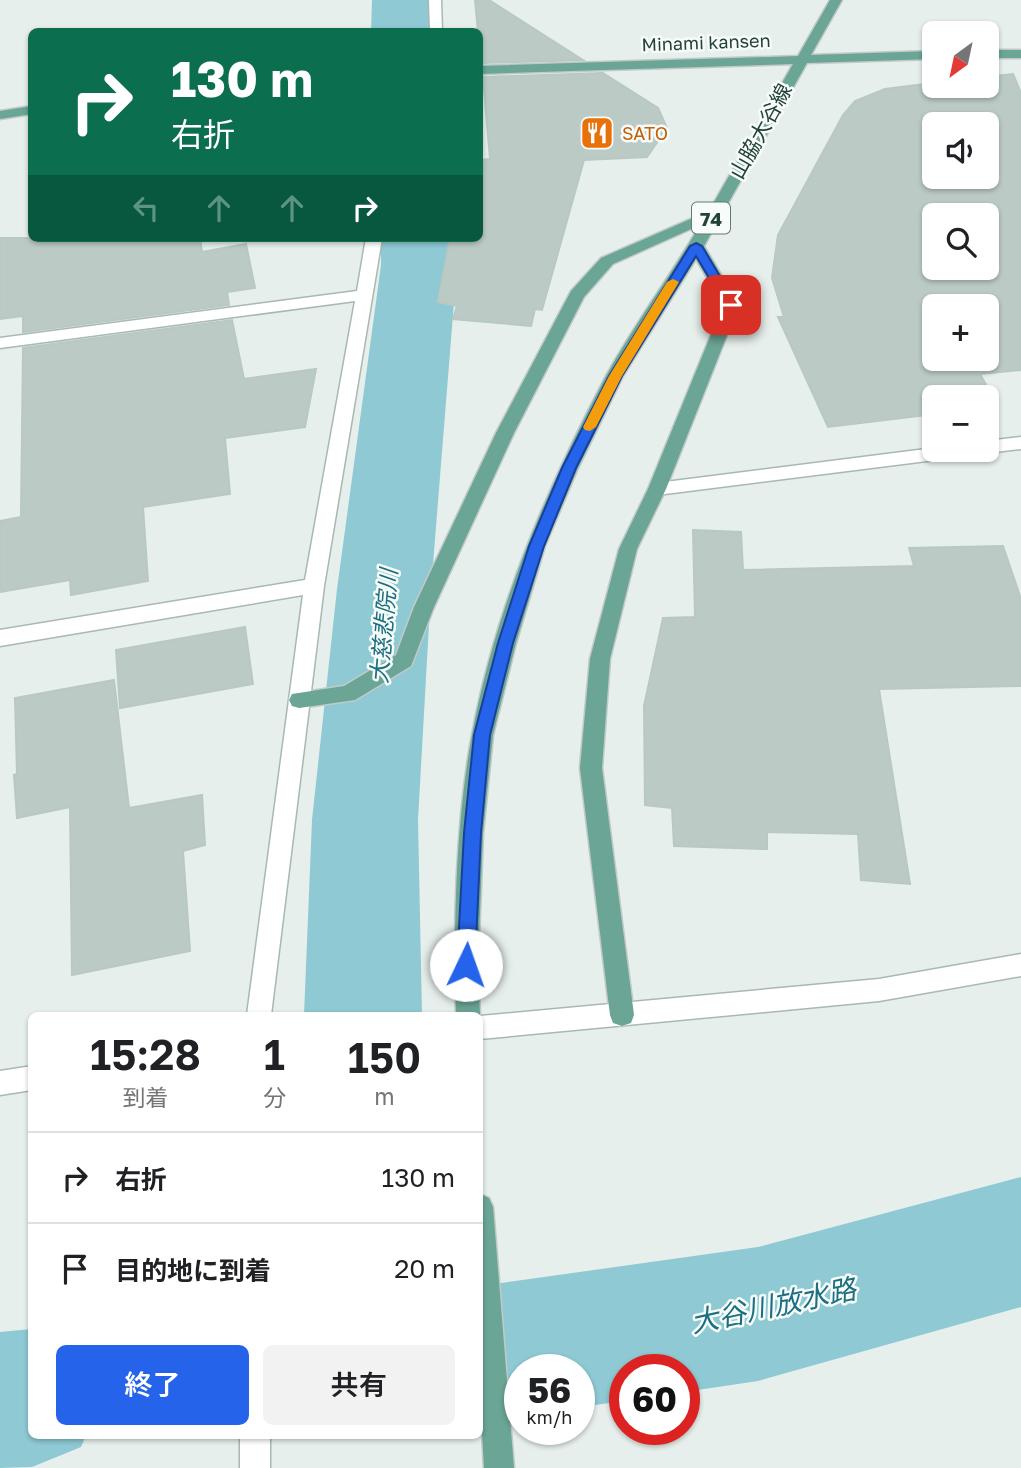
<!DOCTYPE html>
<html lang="ja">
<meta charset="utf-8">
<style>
:root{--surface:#fff;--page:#f2f2f2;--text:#202124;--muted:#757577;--line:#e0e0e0;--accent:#2563eb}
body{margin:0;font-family:"Golos Text","Noto Sans JP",sans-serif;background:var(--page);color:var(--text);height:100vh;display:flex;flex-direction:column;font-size:26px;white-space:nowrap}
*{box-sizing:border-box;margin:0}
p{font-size:23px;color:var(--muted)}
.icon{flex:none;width:38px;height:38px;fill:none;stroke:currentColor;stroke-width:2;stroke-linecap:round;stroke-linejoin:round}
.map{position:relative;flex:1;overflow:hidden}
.panel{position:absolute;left:28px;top:1012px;width:455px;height:427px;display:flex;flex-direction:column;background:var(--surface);border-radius:10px;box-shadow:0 2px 5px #0004}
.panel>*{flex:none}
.banner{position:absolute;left:28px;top:28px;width:455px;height:214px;border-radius:10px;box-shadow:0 2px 5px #0004;background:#0b6e4f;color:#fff;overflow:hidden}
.needle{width:46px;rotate:213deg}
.buttons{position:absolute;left:922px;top:21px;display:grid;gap:14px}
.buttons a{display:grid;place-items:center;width:77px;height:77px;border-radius:10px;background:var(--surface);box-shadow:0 2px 5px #0004;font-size:35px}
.speed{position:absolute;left:504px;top:1354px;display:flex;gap:14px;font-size:35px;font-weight:700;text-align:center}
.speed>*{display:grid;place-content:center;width:91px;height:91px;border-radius:50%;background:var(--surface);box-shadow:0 2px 5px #0004;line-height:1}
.speed small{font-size:18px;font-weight:400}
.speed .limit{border:10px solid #d22;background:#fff;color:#111}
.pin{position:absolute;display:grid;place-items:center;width:60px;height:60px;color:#fff;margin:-30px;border-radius:14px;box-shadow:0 4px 10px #0006}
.me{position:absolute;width:77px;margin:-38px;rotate:3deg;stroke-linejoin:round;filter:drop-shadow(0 0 5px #0008)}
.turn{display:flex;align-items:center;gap:24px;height:147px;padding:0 28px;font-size:32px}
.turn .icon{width:91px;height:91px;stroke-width:2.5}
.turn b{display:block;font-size:49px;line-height:60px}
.lanes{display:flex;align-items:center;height:66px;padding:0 28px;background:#0003;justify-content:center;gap:35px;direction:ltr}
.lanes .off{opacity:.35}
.eta{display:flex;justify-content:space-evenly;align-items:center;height:119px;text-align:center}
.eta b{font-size:42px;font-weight:600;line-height:49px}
.action{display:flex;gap:14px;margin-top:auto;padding:14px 28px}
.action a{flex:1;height:80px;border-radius:10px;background:var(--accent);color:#fff;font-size:28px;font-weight:600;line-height:80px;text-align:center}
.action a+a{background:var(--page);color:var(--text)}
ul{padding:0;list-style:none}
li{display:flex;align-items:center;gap:21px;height:91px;padding:0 28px;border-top:2px solid var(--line)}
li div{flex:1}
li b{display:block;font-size:26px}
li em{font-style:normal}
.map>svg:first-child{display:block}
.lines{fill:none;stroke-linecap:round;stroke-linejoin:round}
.river{fill:#8ec9d4;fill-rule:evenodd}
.building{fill:#bbcac4;stroke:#b8c9c2;stroke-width:2;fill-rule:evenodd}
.minor-casing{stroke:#a8b8b2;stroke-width:3}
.major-casing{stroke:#c2cac8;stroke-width:3}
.minor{fill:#fff;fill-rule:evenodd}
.major{fill:#6aa596;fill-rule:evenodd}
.route{fill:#2563eb;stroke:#184099;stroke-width:2}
.slow{fill:#f59e0b}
.labels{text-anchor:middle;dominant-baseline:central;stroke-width:5;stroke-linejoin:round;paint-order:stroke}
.far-street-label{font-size:18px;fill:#24423a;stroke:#f7fbf9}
.far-food-label{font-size:18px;fill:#c56008;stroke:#f7fbf9;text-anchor:start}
.shield{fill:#f7fbf9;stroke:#637a73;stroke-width:2}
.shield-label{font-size:19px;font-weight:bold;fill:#24423a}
.street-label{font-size:21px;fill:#24423a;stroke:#f7fbf9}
.water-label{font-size:23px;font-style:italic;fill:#1c6f80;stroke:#f7fbf9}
.near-water-label{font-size:28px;font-style:italic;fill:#1c6f80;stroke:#f7fbf9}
</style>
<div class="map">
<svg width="1021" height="1468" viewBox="0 0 1021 1468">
<rect width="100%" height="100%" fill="#e6efeb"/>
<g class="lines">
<!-- river -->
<g class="river">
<path d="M372,0h60l1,32h-62z"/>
<path d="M381,238h74l2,27 -26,324 -13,231 4,195h-118l8,-195 25,-231 44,-324z"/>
<path d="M1021,1177v130l-263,74 -74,11v-22h-59v31l-46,6v-37h-59v46l-40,6v-136l278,-39z"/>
<path d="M32,1329v106h54l-5,12 -49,20 -32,1v-136z"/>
</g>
</g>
<!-- building -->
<g class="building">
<path d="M475,0h14l94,60 -102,3z"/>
<path d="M603,73l55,35 9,20 -20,29 -63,3 -42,150 -7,-1 -4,17 -78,-7 4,-13 -19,-4 12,-64h30v-78l10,-1 -7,-82z"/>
<path d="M1013,74l8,19v277l-41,4 18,32 -11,1v-10h-53v17l-106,13 -50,-110h6l-12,-39 6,-43 65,-120 12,-14 30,-12 49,-6v3h53v-9zM934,124h53v53h-53zM934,215h53v53h-53zM934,306h53v53h-53z"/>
<path d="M0,238h200l2,14 44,-8 9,44 -28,4 2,13 -206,27v-16l-23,3z"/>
<path d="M232,320l12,59 72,-10 -11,58 -80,11 5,56 -87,13 5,74 -77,14 -1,-15 -70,12v-71l21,-4 2,-169z"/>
<path d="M693,530l48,2 2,38 171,-4 -5,-18 94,-2 18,53v87l-142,3 31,195 -49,-4 -3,-46 -91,-2v17l-93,-3 -2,-38 -27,-3 -1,-99 19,-88 32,-1z"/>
<path d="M245,627l8,57 -133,24 -4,-58z"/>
<path d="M114,680l15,128 73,-13 3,50 -22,6 7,100 -118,24 -2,-168 -53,11 -3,-43 3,-1 -2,-76z"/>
</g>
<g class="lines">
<defs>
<g id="minor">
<path d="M429,0h12l1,32h-12z"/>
<path d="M366,238h16l-58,348 -53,429h-24l56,-420 -303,51v-16l305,-50 50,-279 -355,47v-10l357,-47z"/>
<path d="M1021,437v12l-34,4 -7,-3h7v-9z"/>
<path d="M934,448l42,2 -9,6 -310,39 -9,-6 9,-6z"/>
<path d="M1021,954v22l-142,25 -399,38v-23l399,-37z"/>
<path d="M32,1066v24l-32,5v-24z"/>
<rect x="240" y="1435" width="30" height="33"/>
</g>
<g id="major">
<path d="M830,0h12l-31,55 123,-4v8l-127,4 -103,183 35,59 -73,184 -29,60 -27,110 -8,109 32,247 -3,8 -9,3 -9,-3 -3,-8 -30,-247 10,-109 29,-110 29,-60 75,-184 -27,-46 -73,117 -45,92 -33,78 -29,97 -23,92 -10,98 -5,132 2,50h-24c-3,-86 0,-196 16,-280 23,-125 74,-245 133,-357 28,-52 65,-101 95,-153l-87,39 -29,33 -70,136 -80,174 -23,59 -56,34 -56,8 -7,-2 -3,-6 3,-6 52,-8 52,-31 18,-48 82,-174 75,-142 30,-33 108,-47 84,-147 -313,10v-8l318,-10z"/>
<rect x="987" y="50" width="34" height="8"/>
<path d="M32,106v8l-32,5v-8z"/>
<path d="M480,1194l9,4 4,9 21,261h-30l-4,-71z"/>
</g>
</defs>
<!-- minor casing -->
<use href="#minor" class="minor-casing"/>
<!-- major casing -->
<use href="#major" class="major-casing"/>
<!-- minor -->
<use href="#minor" class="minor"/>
<!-- major -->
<use href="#major" class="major"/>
</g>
<!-- route -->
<path class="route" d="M696,243l6,3 35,59 -10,3 -31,-52 -74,120 -46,92 -32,78 -31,97 -23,92 -9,98 -6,132 -3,6 -6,3 -6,-3 -3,-6 7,-132 10,-98 24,-92 31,-97 33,-78 47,-92 81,-130z"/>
<!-- slow -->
<path class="slow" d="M673,279l6,3 -57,94 -26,51 -6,4 -5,-1 -2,-3 26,-51 58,-94z"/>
<!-- icons -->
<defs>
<symbol id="restaurant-square" viewBox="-11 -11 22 22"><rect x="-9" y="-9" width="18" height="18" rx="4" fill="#e8710a" stroke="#f7fbf9"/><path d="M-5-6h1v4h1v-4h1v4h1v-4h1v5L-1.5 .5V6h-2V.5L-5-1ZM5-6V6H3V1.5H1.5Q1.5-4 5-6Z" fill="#fff"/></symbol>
</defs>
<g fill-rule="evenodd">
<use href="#restaurant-square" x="578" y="114" width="38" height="38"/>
</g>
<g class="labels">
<!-- far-street labels -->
<g class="far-street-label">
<text transform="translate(706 42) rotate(-2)">Minami kansen</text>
</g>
<!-- far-food labels -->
<g class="far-food-label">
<text x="622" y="133">SATO</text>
</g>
<!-- shield labels -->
<rect class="shield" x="692" y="202.5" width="38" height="31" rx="5"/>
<g class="shield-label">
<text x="711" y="218">74</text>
</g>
<!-- street labels -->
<g class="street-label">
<text transform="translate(760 131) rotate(-61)">山脇大谷線</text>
</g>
<!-- water labels -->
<g class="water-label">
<text transform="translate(383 626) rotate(-85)">大慈悲院川</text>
</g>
<!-- near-water labels -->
<g class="near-water-label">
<text transform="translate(773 1305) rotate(-12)">大谷川放水路</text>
</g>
</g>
</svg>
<div class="buttons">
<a><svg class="needle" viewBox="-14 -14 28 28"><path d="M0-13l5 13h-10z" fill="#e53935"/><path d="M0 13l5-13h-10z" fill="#757577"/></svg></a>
<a><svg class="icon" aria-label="sound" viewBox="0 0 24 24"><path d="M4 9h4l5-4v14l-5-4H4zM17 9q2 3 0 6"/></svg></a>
<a><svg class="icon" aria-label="search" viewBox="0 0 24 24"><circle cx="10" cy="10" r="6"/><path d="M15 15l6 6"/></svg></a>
<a>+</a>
<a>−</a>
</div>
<div class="speed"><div>56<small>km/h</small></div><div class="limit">60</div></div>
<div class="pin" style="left:731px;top:305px;background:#d93025"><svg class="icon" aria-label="arrive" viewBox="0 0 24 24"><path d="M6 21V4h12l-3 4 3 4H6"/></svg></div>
<svg class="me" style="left:466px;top:965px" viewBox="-20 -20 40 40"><circle r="19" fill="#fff"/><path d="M0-13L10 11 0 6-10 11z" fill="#2563eb"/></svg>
<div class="banner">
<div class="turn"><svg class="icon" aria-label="right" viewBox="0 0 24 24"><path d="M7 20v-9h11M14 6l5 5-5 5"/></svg><div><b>130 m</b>右折</div></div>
<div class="lanes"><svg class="icon off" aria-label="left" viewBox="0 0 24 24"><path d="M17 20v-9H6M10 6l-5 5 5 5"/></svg><svg class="icon off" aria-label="ahead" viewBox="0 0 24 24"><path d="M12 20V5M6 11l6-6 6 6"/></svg><svg class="icon off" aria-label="ahead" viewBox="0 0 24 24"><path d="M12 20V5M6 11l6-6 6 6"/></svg><svg class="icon" aria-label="right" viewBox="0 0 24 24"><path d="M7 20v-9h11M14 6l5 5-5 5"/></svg></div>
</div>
<section class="panel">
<div class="eta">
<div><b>15:28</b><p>到着</p></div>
<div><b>1</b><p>分</p></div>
<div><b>150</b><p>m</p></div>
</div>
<ul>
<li><svg class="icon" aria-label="right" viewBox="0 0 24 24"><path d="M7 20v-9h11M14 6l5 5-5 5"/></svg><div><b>右折</b></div><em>130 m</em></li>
<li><svg class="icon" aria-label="arrive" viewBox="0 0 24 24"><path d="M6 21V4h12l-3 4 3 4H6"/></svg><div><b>目的地に到着</b></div><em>20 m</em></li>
</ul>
<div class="action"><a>終了</a><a>共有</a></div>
</section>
</div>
